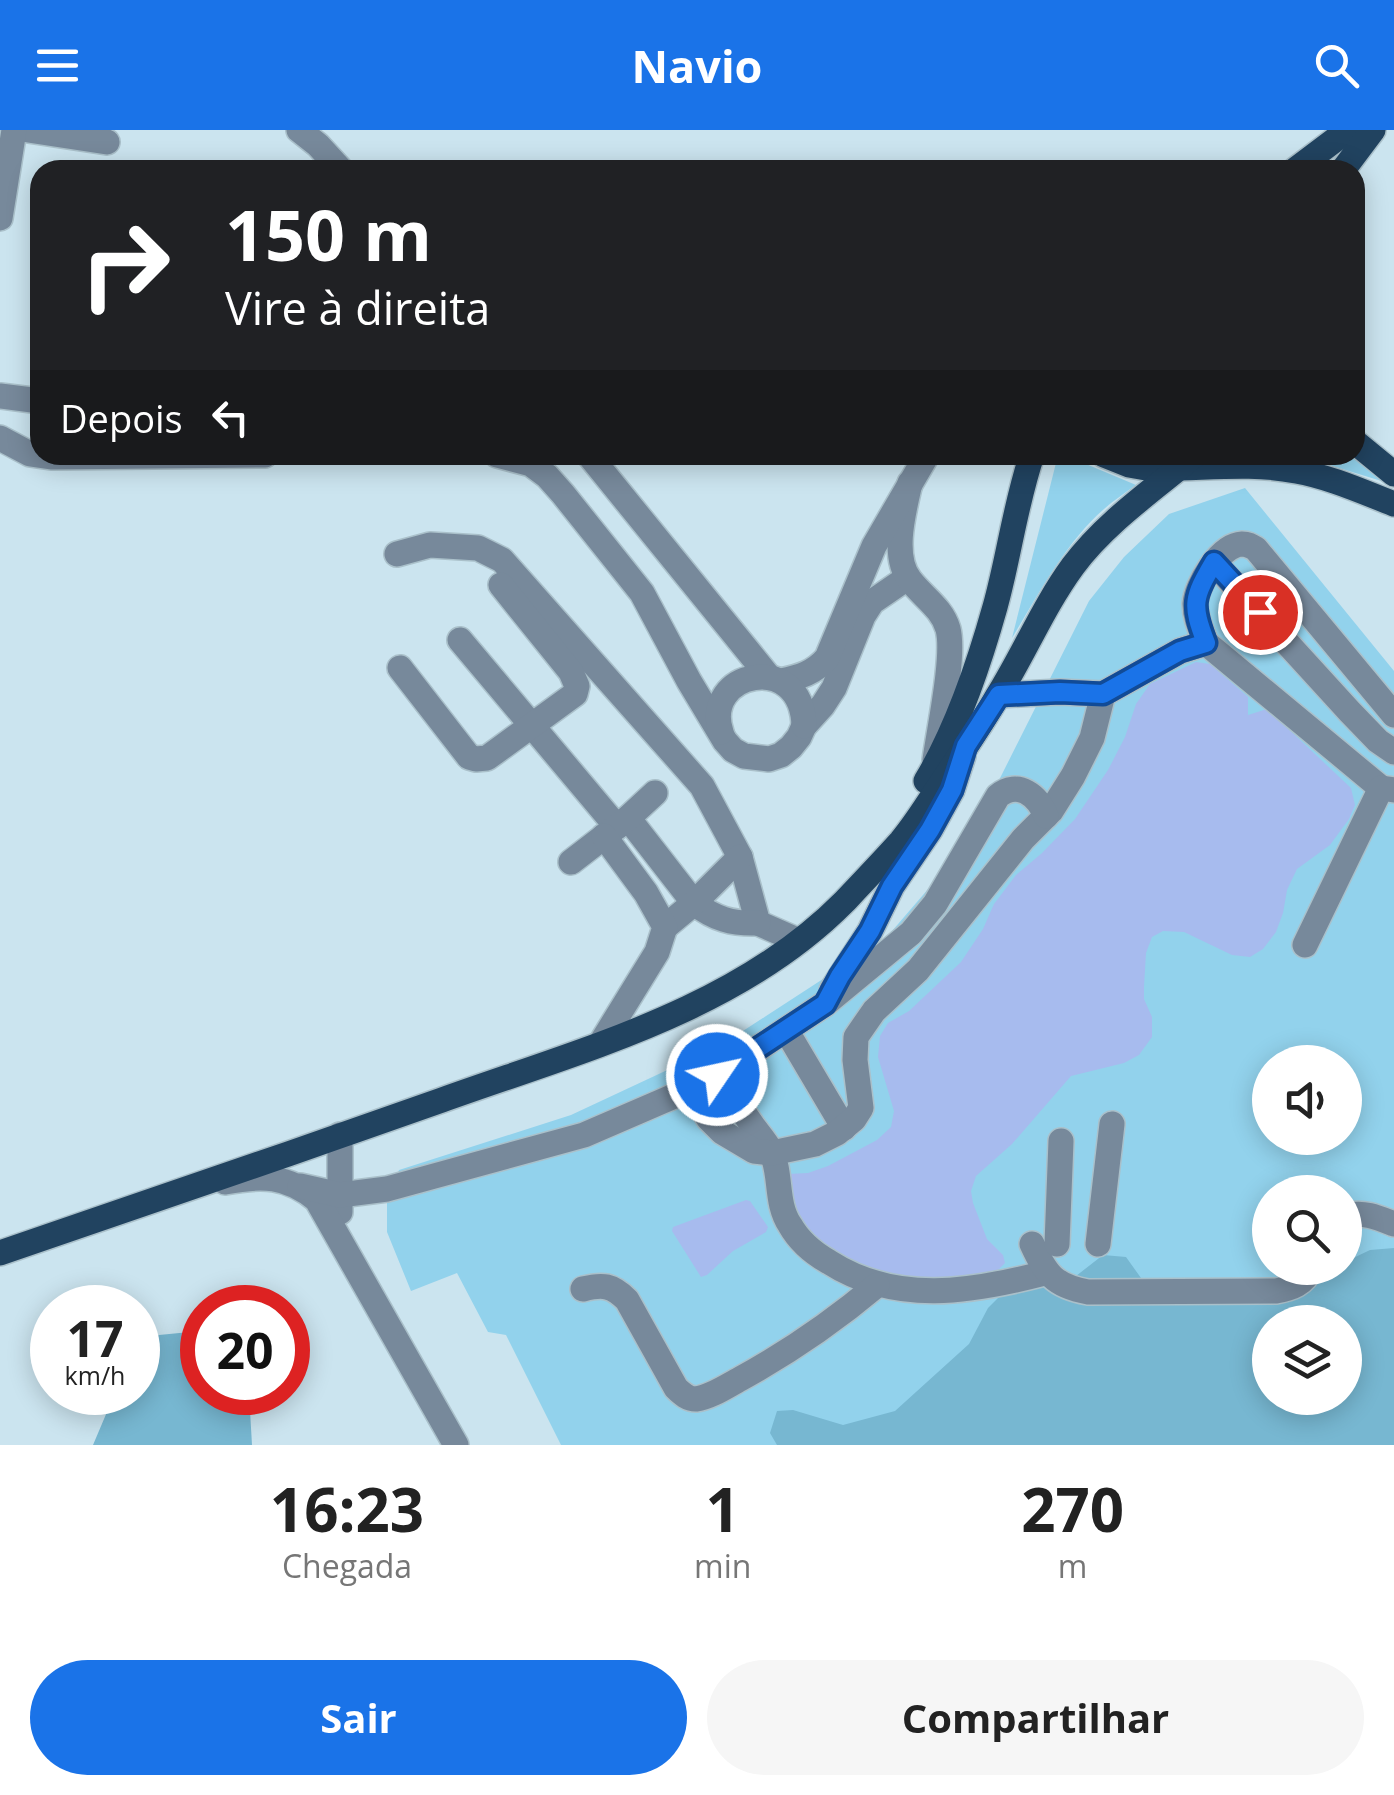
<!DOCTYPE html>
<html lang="pt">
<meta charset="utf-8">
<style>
:root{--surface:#fff;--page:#f6f6f6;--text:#222;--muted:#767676;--accent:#1a73e8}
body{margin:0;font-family:"Open Sans",sans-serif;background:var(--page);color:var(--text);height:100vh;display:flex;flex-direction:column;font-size:38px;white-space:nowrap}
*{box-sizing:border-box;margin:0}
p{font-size:32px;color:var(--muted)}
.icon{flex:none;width:55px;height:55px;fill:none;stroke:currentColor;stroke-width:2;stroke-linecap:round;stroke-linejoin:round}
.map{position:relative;height:1315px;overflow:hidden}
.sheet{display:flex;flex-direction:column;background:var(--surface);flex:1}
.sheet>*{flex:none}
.top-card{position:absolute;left:30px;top:30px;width:1335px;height:305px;border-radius:30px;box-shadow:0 5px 25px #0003;background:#202124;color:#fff;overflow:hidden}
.buttons{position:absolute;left:1252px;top:915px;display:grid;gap:20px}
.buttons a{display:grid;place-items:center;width:110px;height:110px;border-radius:50%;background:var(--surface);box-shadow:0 5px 25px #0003;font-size:50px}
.speed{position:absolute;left:30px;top:1155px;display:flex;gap:20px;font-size:50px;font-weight:700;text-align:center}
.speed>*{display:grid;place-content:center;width:130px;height:130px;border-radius:50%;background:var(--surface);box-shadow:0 5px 25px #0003;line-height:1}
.speed small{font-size:25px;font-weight:400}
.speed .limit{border:15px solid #d22;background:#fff;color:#111}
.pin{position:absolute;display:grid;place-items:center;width:85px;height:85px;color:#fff;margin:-42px;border:5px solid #fff;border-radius:50%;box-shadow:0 2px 10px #0007}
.me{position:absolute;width:110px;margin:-55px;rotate:56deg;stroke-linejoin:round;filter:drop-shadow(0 0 8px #0008)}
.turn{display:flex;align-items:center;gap:35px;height:210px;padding:0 30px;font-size:45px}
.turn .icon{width:130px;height:130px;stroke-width:2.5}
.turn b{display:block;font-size:70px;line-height:85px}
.then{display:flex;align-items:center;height:95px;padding:0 30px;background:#0003;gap:20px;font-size:38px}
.eta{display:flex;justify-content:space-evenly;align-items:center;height:170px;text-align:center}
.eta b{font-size:60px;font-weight:700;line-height:70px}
.cta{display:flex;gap:20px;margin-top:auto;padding:20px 30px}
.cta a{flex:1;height:115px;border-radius:60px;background:var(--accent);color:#fff;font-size:40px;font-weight:700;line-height:115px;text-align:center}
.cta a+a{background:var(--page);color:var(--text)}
header{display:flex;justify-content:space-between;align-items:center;height:130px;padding:0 30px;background:var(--accent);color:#fff;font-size:45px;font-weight:700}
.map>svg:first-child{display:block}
.green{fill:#92d2ec;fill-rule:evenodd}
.forest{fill:#77b7d1;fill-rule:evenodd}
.water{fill:#a7bbee}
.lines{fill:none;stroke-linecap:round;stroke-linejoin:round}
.minor-casing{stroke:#aac0ca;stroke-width:28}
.major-casing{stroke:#aac0ca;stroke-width:28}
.minor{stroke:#77899b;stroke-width:25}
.major{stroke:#214360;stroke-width:25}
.route-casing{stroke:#114b97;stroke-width:25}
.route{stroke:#1a73e8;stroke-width:18}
</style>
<header><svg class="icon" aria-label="menu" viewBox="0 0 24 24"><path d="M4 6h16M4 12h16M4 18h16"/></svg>Navio<svg class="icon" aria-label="search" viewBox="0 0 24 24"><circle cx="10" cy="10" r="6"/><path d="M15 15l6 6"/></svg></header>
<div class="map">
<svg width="1394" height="1315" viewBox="0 0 1394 1315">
<rect width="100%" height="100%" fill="#cbe4ef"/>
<!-- green -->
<g class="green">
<path d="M1058,325h21l7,9 50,21c-11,8 -22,15 -32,24 -38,33 -66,86 -92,129z"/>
<path d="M1286,325h66l36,28 -65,-20z"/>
<path d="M1245,358l149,183v716l-49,-65h-75l-282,123h-427l-55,-110 -18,-3 -31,-59 -46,18 -24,-59v-32l12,-30 172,-55 152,-71 163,-106 55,-64 47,-72 101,-201 35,-44 45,-43zM1270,932h75v76h-75zM1270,1062h75v76h-75z"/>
</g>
<!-- forest -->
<g class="forest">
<path d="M1394,1118v197h-617l-7,-12 7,-22 16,-1 50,15 52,-14 74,-67 19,-36 23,-23 25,-8 40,-1 27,-21 23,2 15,21 11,6 154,-2 28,-14h11v-6l25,-12zM1270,1192h75v76h-75z"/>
<path d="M200,1201l2,2v59l47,1 3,52h-159l22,-52 23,-1v-41l21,-16z"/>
</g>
<!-- water -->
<g class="water">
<path d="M1196,532l14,2 38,33v18l19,-6 84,79 4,17 -6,14 -19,26 -33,24 -10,21 -4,23 -7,19 -13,17 -13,8 -18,-2 -48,-23 -21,-1 -11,6 -6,16 -2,34v12l8,18v20l-13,18 -15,8 -53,13 -59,68 -36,32 -5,15 2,12 14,36 16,16 2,8 -7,7c-23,4 -47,9 -70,9 -39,0 -101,-21 -127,-53 -8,-9 -11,-39 -14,-52l21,-1 20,-7 49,-26 14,-13 3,-16 -16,-54 2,-21 8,-13 21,-12 52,-49 22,-33 11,-25 22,-29 26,-22 33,-34 33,-49 17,-33 11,-33 14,-20z"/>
<path d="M746,1070l4,1 18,26 -2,5 -33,19 -26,24 -6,2 -29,-46 1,-4z"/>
</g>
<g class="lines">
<defs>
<g id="minor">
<path d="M28,0l79,12"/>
<path d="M299,0l19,15 23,25"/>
<path d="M0,88l14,-88"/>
<path d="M0,266l40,5"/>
<path d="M0,308l30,16 21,3 214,-2"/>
<path d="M497,325l34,9 16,12 16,18 79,99 47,88 36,60 8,9 11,6 25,3 12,-4 10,-8 8,-10 5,-11 19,-21 11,-17 29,-72 9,-14 35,-24"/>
<path d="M589,325l180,222"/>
<path d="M910,353c-6,27 -19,73 0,97 13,17 32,28 38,49 7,27 -9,101 -13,131"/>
<path d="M397,424l33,-9 48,3 24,12 200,226 38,71 18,66 41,18"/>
<path d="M1214,433l136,149 28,29 16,11"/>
<path d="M460,510l157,187"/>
<path d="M1206,513c-5,-13 -11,-25 -11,-39 1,-19 25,-59 47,-60 6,0 9,2 14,5l138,166"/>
<path d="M400,538l69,89 7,2 11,-1 88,-64 2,-8 -6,-14 -70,-87"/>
<path d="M781,551c19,-4 33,-8 46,-23l47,-112 53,-91"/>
<path d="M999,565l61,-3 43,2 77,-43 26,-8 175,145"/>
<path d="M721,602c-20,-60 81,-83 83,-6"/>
<path d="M628,688l66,85c21,16 38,21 64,20"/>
<path d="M571,732l57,-44 27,-25"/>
<path d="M665,797l29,-24 46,-46"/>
<path d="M1305,815l76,-157 13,2"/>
<path d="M832,860l38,-59 22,-45 38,-56 22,-40 11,-34"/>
<path d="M786,900l58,98"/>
<path d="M601,913l56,-91 8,-25 -19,-34 -42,-57"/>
<path d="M717,945c12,17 24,34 36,51 6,8 13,16 18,25 11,23 4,52 19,74 9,16 23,28 39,37 67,43 143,30 216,11"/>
<path d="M690,959l19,30 13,13 32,19 18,2 43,-9 22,-11 17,-14 7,-11 -6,-48 1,-23 18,-26 44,-41 105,-131 28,-28 22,-35 19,-38 11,-44"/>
<path d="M340,1005v77"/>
<path d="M225,1052c37,-7 62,-7 92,18l139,245"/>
<path d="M300,1056l40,9 47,-6 197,-54 125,-54 116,-77 86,-71 24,-29 63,-108c20,-17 40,0 48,20"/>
<path d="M1345,1086c18,-5 32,1 49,8"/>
<path d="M1032,1114c14,30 22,42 56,48l188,-1c16,-3 28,-7 35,-23"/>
<path d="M1057,1114l4,-103"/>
<path d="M1098,1114l14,-120"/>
<path d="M583,1159c20,-5 29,-4 44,11l49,88c6,6 12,11 20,11 15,-2 31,-13 44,-20 51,-28 93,-57 137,-94"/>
</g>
<g id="major">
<path d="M1295,40l53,-40"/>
<path d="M1343,40l30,-40"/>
<path d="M1355,312l39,32"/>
<path d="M1104,325l25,10 17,3c50,2 101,-7 150,3 34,6 67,21 98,33"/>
<path d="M926,651c30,-50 53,-117 69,-174 14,-50 20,-102 37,-152"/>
<path d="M0,1123c148,-50 295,-101 442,-153 139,-50 295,-90 402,-198 19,-20 39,-41 57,-61 16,-19 29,-41 43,-62 18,-27 37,-54 53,-82 27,-43 46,-90 76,-131 33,-44 80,-76 122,-111"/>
</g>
</defs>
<!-- minor casing -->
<use href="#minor" class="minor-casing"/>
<!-- major casing -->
<use href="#major" class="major-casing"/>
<!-- minor -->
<use href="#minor" class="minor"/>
<!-- major -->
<use href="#major" class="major"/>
</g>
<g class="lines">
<defs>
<path id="route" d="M717,945l108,-71 15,-28 30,-45 22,-45 38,-56 22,-40 14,-44 33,-51 61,-3 43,2 77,-43 26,-8c-15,-39 -13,-45 8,-81l46,50"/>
</defs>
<!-- route casing -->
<use href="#route" class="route-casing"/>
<!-- route -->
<use href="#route" class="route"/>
</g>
</svg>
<div class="buttons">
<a><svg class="icon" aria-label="sound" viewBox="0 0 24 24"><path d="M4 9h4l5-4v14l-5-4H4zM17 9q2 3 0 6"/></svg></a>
<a><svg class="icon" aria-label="search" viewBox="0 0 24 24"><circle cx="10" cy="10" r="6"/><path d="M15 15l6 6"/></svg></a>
<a><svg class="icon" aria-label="layers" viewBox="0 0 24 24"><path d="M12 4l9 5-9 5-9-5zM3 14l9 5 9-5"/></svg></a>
</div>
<div class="speed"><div>17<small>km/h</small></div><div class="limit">20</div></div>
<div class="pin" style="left:1260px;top:482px;background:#d93025"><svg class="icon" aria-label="arrive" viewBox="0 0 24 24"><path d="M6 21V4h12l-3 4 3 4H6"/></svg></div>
<svg class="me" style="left:717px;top:945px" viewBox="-20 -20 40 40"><circle r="17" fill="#1a73e8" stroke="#fff" stroke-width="3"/><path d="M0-11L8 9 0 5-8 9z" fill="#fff"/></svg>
<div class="top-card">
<div class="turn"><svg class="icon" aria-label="right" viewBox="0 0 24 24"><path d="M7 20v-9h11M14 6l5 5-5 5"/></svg><div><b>150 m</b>Vire à direita</div></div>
<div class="then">Depois<svg class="icon" aria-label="left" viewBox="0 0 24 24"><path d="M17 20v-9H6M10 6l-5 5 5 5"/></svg></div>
</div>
</div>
<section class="sheet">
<div class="eta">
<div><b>16:23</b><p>Chegada</p></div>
<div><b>1</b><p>min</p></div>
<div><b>270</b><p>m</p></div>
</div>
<div class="cta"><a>Sair</a><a>Compartilhar</a></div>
</section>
